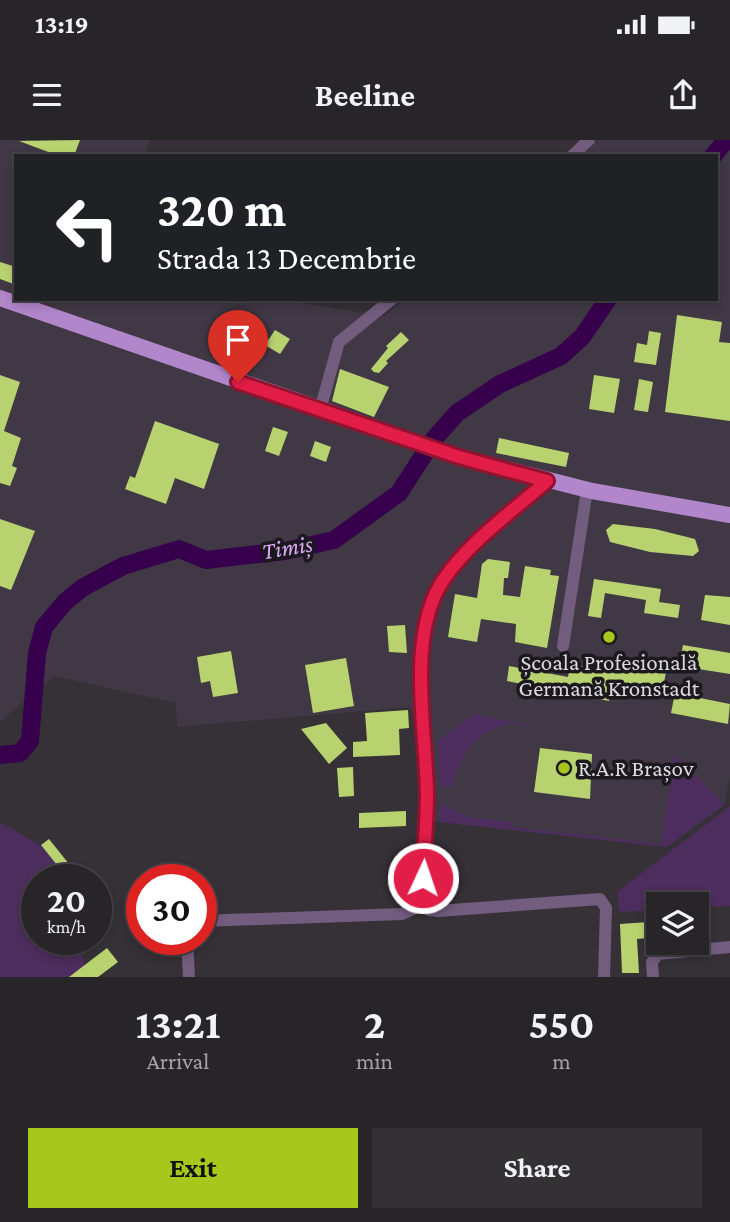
<!DOCTYPE html>
<meta charset="utf-8">
<style>
:root{--surface:#282529;--page:#343135;--text:#f1f3f6;--muted:#a5a5a8;--line:#444246;--accent:#a8c71d}
body{margin:0;font-family:"Crimson Pro",serif;background:var(--page);color:var(--text);height:100vh;display:flex;flex-direction:column;font-size:26px;white-space:nowrap}
*{box-sizing:border-box;margin:0}
p{font-size:23px;color:var(--muted)}
.icon{flex:none;width:38px;height:38px;fill:none;stroke:currentColor;stroke-width:2;stroke-linecap:round;stroke-linejoin:round}
.map{position:relative;height:837px;overflow:hidden}
.side{display:flex;flex-direction:column;background:var(--surface);flex:1}
.side>*{flex:none}
.hud{position:absolute;left:14px;top:14px;width:704px;height:147px;border-radius:0px;box-shadow:0 4px 10px #0003,0 0 0 2px var(--line);background:#202124;color:#fff;overflow:hidden}
.tools{position:absolute;left:646px;top:752px;display:grid;gap:14px}
.tools a{display:grid;place-items:center;width:63px;height:63px;border-radius:0px;background:var(--surface);box-shadow:0 4px 10px #0003,0 0 0 2px var(--line);font-size:35px}
.speed{position:absolute;left:21px;top:724px;display:flex;gap:14px;font-size:35px;font-weight:700;text-align:center}
.speed>*{display:grid;place-content:center;width:91px;height:91px;border-radius:50%;background:var(--surface);box-shadow:0 4px 10px #0003,0 0 0 2px var(--line);line-height:1}
.speed small{font-size:18px;font-weight:400}
.speed .limit{border:10px solid #d22;background:#fff;color:#111}
.pin{position:absolute;display:grid;place-items:center;width:60px;height:60px;color:#fff;margin:-72px -30px;border-radius:50% 50% 50% 0;rotate:-45deg;box-shadow:0 0 7px #0007}
.pin .icon{rotate:45deg}
.me{position:absolute;width:77px;margin:-38px;rotate:3deg;stroke-linejoin:round;filter:drop-shadow(0 0 5px #0008)}
.turn{display:flex;align-items:center;gap:24px;height:147px;padding:0 28px;font-size:32px}
.turn .icon{width:91px;height:91px;stroke-width:2.5}
.turn b{display:block;font-size:49px;line-height:60px}
.eta{display:flex;justify-content:space-evenly;align-items:center;height:119px;text-align:center}
.eta b{font-size:42px;font-weight:700;line-height:49px}
.button{display:flex;gap:14px;margin-top:auto;padding:14px 28px}
.button a{flex:1;height:80px;border-radius:0px;background:var(--accent);color:#111;font-size:28px;font-weight:700;line-height:80px;text-align:center}
.button a+a{background:var(--page);color:var(--text)}
.status{display:flex;justify-content:space-between;align-items:center;height:49px;padding:0 35px;background:var(--surface);direction:ltr}
.status svg{height:19px;fill:currentColor}
header{display:flex;justify-content:space-between;align-items:center;height:91px;padding:0 28px;background:var(--surface);font-size:32px;font-weight:700}
.map>svg:first-child{display:block}
.built{fill:#403844}
.green{fill:#4d2d5d}
.lines{fill:none;stroke-linecap:round;stroke-linejoin:round}
.river{stroke:#37004c;stroke-width:18}
.building{fill:#b9d270}
.minor{stroke:#735d7f;stroke-width:12}
.major{stroke:#b286ca;stroke-width:16}
.route-casing{stroke:#92132f;stroke-width:18}
.route{stroke:#e11d48;stroke-width:12}
.poi-dot{fill:#a8c71d;stroke:#1b191d;stroke-width:2.5}
.labels{text-anchor:middle;dominant-baseline:central;stroke-width:7;stroke-linejoin:round;paint-order:stroke}
.poi-label{font-size:23px;fill:#dbd9dd;stroke:#1b191d}
.water-label{font-size:24px;font-style:italic;fill:#dea9fb;stroke:#1b191d}
</style>
<div class="status"><b>13:19</b><svg viewBox="0 0 49 12"><path d="M0 12V9h3v3zM5 12V6h3v6zM10 12V3h3v9zM15 12V0h3v12zM26 1h20v11H26zM47 4h2v5h-2z"/></svg></div>
<header><svg class="icon" aria-label="menu" viewBox="0 0 24 24"><path d="M4 6h16M4 12h16M4 18h16"/></svg>Beeline<svg class="icon" aria-label="share" viewBox="0 0 24 24"><path d="M12 15V3M7 8l5-5 5 5M5 13v7h14v-7"/></svg></header>
<div class="map">
<svg width="730" height="837" viewBox="0 0 730 837">
<rect width="100%" height="100%" fill="#353137"/>
<!-- built -->
<path class="built" d="M0,0h150l-5,16h-129v143h259l109,17 21,-17h311v-143h-133l14,-16h133v636l-6,29 -57,42 -235,-26 -21,-114 -234,20 -1,-24 -122,-27 -54,46z"/>
<!-- green -->
<g class="green">
<path d="M474,574l60,12c-10,2 -16,-4 -25,-2 -33,7 -49,31 -57,62l-12,1 -2,-47z"/>
<path d="M675,613l49,52 -57,42 -227,-25v-18l30,13 43,5v5l148,17z"/>
<path d="M730,666v100l-33,2 -1,-3h-38v5l-39,2 -2,-20z"/>
<path d="M0,682l57,33 12,25h-32v60h44l5,37h-86z"/>
</g>
<g class="lines">
<!-- river -->
<g class="river">
<path d="M713,16l13,-16"/>
<path d="M0,615l20,-2 10,-12 7,-88 7,-26 21,-25 17,-14 41,-22 56,-17 27,11 79,-9 49,-11 65,-47 35,-54 23,-26 43,-29 61,-28 21,-19 26,-38"/>
</g>
</g>
<!-- building -->
<g class="building">
<path d="M80,0l-6,16h-15l-40,-15z"/>
<path d="M0,122l16,5v18l-16,-6z"/>
<path d="M677,175l45,7 -3,20 11,1v78l-65,-9z"/>
<path d="M275,190l15,9 -10,15 -15,-9z"/>
<path d="M649,191l12,2 -5,32 -22,-3 3,-19 10,2z"/>
<path d="M401,192l8,8 -23,21 2,2 -9,10 -5,-1 -3,-3 17,-21 -2,-2z"/>
<path d="M340,229l49,18 -15,30 -42,-16z"/>
<path d="M0,235l20,7 -16,49 17,7 -9,28 5,2 -7,18 -10,-3z"/>
<path d="M594,235l26,4 -6,34 -25,-4z"/>
<path d="M639,239l14,3 -5,30 -14,-2z"/>
<path d="M155,281l64,23 -15,45 -29,-11 -9,26 -41,-15 5,-13 5,2z"/>
<path d="M273,287l15,5 -9,24 -14,-5z"/>
<path d="M499,298l70,15 -3,14 -70,-14z"/>
<path d="M315,301l16,6 -5,15 -16,-6z"/>
<path d="M0,379l35,12 -24,59 -11,-4z"/>
<path d="M613,384l42,5 40,10 4,12 -6,5 -43,-4 -40,-10 -4,-12z"/>
<path d="M488,419l22,3 -2,16h-4l-1,17 17,2 5,-31 26,4 -1,5 9,1 -12,72 -32,-6 1,-18 -35,-5 -4,23 -29,-5 7,-43 22,4 5,-34z"/>
<path d="M594,439l67,10 -2,13 21,3 -2,13 -34,-5 2,-13 -41,-7 -4,25 -13,-2z"/>
<path d="M705,455l25,2v28l-29,-5z"/>
<path d="M405,485l2,28 -18,-1 -2,-26z"/>
<path d="M683,505l47,8v21l-51,-8z"/>
<path d="M231,511l7,42 -25,4 -3,-16 -9,2 -4,-26z"/>
<path d="M346,518l8,48 -41,7 -8,-48z"/>
<path d="M630,520l37,6 -5,28 -50,-9 -3,16 -102,-20 2,-15 59,11 2,-13 58,10z"/>
<path d="M675,553l55,11 -2,20 -57,-11z"/>
<path d="M408,570l1,18 -10,1 1,26 -47,2v-15l14,-1 -2,-28z"/>
<path d="M326,583l21,25 -18,16 -28,-35z"/>
<path d="M540,608l52,6 -2,45 -56,-7z"/>
<path d="M353,627l1,29 -15,1 -2,-29z"/>
<path d="M406,671v15l-47,2v-15z"/>
<path d="M49,699l20,25 -8,6 -20,-25z"/>
<path d="M658,778v19l-21,2 2,34h-17l-2,-49 29,-2 -1,-3z"/>
<path d="M107,808l11,14 -20,15h-29z"/>
</g>
<g class="lines">
<!-- minor -->
<g class="minor">
<path d="M572,16l17,-16"/>
<path d="M320,270l19,-68 53,-43"/>
<path d="M563,506l24,-156"/>
<path d="M422,765c2,-37 5,-75 5,-112 -1,-64 -22,-158 16,-213 27,-39 70,-69 104,-99"/>
<path d="M422,765l7,5 9,1 162,-12 6,9 -2,69"/>
<path d="M201,781l201,-7 20,-9"/>
<path d="M187,800l2,37"/>
<path d="M653,837l-1,-15 6,-8 72,-7"/>
</g>
<!-- major -->
<path class="major" d="M0,158l459,159 133,34 138,24"/>
</g>
<g class="lines">
<defs>
<path id="route" d="M238,242l221,75 88,24c-34,30 -77,60 -103,98 -38,55 -18,150 -17,214 0,28 -3,56 -4,85"/>
</defs>
<!-- route casing -->
<use href="#route" class="route-casing"/>
<!-- route -->
<use href="#route" class="route"/>
</g>
<!-- markers -->
<g class="poi-dot">
<circle cx="609" cy="497" r="7"/>
<circle cx="564" cy="628" r="7"/>
</g>
<g class="labels">
<!-- poi labels -->
<g class="poi-label">
<text x="609" y="522">Școala Profesională<tspan x="609" dy="26">Germană Kronstadt</tspan></text>
<text x="578" y="628" text-anchor="start">R.A.R Brașov</text>
</g>
<!-- water labels -->
<g class="water-label">
<text transform="translate(287 407) rotate(-9)">Timiș</text>
</g>
</g>
</svg>
<div class="tools">
<a><svg class="icon" aria-label="layers" viewBox="0 0 24 24"><path d="M12 4l9 5-9 5-9-5zM3 14l9 5 9-5"/></svg></a>
</div>
<div class="speed"><div>20<small>km/h</small></div><div class="limit">30</div></div>
<div class="pin" style="left:238px;top:242px;background:#d93025"><svg class="icon" aria-label="arrive" viewBox="0 0 24 24"><path d="M6 21V4h12l-3 4 3 4H6"/></svg></div>
<svg class="me" style="left:423px;top:738px" viewBox="-20 -20 40 40"><circle r="17" fill="#e11d48" stroke="#fff" stroke-width="3"/><path d="M0-11L8 9 0 5-8 9z" fill="#fff"/></svg>
<div class="hud">
<div class="turn"><svg class="icon" aria-label="left" viewBox="0 0 24 24"><path d="M17 20v-9H6M10 6l-5 5 5 5"/></svg><div><b>320 m</b>Strada 13 Decembrie</div></div>
</div>
</div>
<section class="side">
<div class="eta">
<div><b>13:21</b><p>Arrival</p></div>
<div><b>2</b><p>min</p></div>
<div><b>550</b><p>m</p></div>
</div>
<div class="button"><a>Exit</a><a>Share</a></div>
</section>
